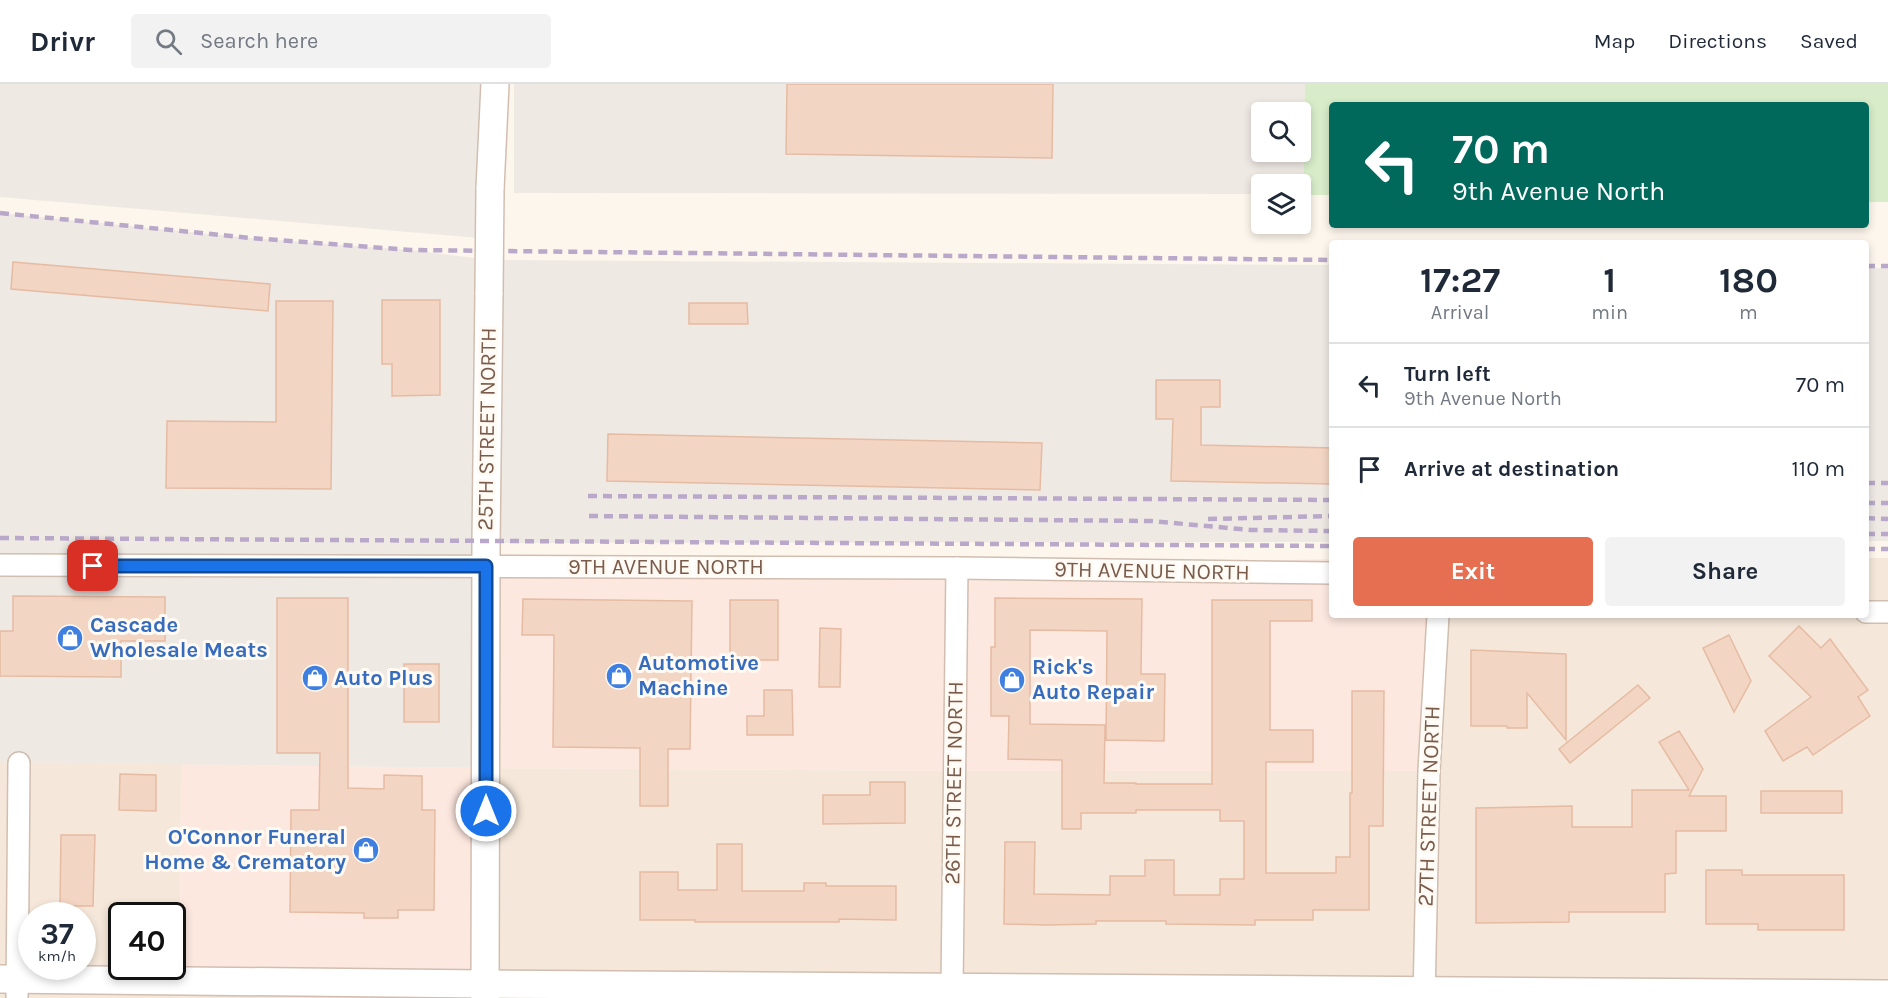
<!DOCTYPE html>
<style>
:root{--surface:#fff;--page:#f2f2f3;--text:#1f2937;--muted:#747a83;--line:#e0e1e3;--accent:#e76f51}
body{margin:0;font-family:Karla,sans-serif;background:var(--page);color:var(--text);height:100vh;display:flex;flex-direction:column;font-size:22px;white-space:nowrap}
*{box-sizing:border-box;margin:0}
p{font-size:20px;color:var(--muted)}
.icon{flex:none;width:33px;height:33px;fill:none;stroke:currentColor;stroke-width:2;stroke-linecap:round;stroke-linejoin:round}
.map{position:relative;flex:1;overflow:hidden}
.drawer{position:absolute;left:1329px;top:156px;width:540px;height:378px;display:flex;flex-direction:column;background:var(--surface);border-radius:6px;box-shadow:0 3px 9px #0003}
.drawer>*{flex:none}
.top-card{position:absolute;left:1329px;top:18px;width:540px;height:126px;border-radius:6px;box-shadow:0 3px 9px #0003;background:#00695c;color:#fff;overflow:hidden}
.controls{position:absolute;left:1251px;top:18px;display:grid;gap:12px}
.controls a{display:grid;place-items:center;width:60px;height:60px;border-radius:6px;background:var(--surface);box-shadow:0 3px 9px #0003;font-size:30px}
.speed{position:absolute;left:18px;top:818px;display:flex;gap:12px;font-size:30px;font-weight:700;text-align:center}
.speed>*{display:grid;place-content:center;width:78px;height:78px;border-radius:50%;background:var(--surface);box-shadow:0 3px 9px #0003;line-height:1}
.speed small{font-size:15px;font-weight:400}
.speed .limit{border:3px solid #111;border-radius:9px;background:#fff;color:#111}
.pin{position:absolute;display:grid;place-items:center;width:51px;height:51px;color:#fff;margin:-26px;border-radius:12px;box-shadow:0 3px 9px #0006}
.me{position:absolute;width:66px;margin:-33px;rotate:0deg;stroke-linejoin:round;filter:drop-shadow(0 0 4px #0008)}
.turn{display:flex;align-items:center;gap:21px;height:126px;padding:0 24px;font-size:27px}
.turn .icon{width:78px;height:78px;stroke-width:2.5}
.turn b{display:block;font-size:42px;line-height:51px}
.eta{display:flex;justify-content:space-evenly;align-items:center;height:102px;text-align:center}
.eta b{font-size:36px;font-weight:700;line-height:42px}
.primary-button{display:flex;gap:12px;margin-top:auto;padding:12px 24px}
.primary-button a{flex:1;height:69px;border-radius:6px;background:var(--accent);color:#fff;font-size:24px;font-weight:700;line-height:69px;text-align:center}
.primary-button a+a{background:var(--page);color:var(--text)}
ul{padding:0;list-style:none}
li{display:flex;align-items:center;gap:18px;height:84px;padding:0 24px;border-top:2px solid var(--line)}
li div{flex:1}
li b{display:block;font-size:22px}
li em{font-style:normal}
header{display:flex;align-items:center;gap:36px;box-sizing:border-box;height:84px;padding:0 30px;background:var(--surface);border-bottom:2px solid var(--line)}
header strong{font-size:28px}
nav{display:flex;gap:33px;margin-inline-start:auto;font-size:21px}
.search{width:420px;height:54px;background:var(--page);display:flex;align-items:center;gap:15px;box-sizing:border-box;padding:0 21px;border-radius:6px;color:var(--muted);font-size:22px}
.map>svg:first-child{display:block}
.residential{fill:#f5e8da;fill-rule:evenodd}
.commercial{fill:#fde8e0}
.industrial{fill:#efe9e4;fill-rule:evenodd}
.green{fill:#d8ecc9}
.building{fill:#f3d5c3;stroke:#e6bba3;stroke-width:1.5}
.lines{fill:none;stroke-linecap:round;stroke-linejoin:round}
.minor-casing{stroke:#d1beb0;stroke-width:24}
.tertiary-casing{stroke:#d1beb0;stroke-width:30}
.minor{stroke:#fff;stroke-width:21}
.tertiary{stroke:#fff;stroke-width:27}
.rail{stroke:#b9a8c9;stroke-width:4.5;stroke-dasharray:9 6;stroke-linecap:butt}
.tertiary-bridge-casing{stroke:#d1beb0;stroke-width:30;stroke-linecap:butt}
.tertiary-bridge{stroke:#fff;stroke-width:27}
.route-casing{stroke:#114b97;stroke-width:15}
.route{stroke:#1a73e8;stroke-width:10}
.labels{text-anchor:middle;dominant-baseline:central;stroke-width:6;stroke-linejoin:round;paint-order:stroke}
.street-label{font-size:22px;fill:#7a5c4d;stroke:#fffaf3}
.shop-label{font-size:22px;font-weight:bold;fill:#366cbe;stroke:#fffaf3;text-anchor:start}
</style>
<header>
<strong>Drivr</strong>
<div class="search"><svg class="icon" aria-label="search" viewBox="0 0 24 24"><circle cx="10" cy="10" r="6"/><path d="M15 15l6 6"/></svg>Search here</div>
<nav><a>Map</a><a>Directions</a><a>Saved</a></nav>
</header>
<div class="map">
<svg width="1888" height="914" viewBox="0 0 1888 914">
<rect width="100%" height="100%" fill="#fdf6ec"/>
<!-- residential -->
<path class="residential" d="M1866,474h22v440h-1888v-236l181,2 -1,217 306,-213 468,3 476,-156h436zM32,831h50v51h-50zM122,831h50v51h-50z"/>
<!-- commercial -->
<path class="commercial" d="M1332,475v56h98l-1,156h-475l-467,-3 -2,216 -305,-3 1,-217 305,4v-202l471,2z"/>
<!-- industrial -->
<g class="industrial">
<path d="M0,0h492l-2,155 -490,-42z"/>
<path d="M514,0h791l-2,111h-2l-1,-11h-38l-1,10 -747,-1zM1262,28h38v40h-38z"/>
<path d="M0,129l251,25 159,12 80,10 842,5v277l-845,1 -1,225 -486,-6z"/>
<rect x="1866" y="184" width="22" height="273"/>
</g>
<!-- green -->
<path class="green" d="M1305,0h583v118h-22v-97h-534v90h-29z"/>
<!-- building -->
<g class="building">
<path d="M787,0h266l-1,74 -266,-4z"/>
<path d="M13,178l257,22 -2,27 -257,-22z"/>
<path d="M382,216h58v95l-48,1v-32h-10z"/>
<path d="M276,217h57l-2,188 -165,-1 1,-67 109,1z"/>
<path d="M689,219h58l1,21h-59z"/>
<path d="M1156,296h64v27h-19v38l131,3v36l-161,-3 2,-62h-17z"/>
<path d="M608,350l434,9 -2,47 -433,-9z"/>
<path d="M13,512l152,1v44h-44v36l-121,-1v-45h13z"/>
<path d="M277,514h71v190l36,1v-14l38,1v34h13l-1,100h-36v8h-34v-5l-74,-1 1,-102h28l1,-57h-43z"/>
<path d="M995,514l147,1 -1,75h24l-1,67 -58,-1 1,-109 -77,-1v94l75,1 -1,58h32v1h76v-184h100v21h-42v109h43v32h-47v111h70v-16h14v-64h2v-102h32l-1,135h-14v84h-56v10h-58v5l-89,-1v-3h-70v3l-49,1 -43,-1 1,-82h30l-1,52 76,1v-19h35v-16h29v35h46v-16h24v-58h-24v-11h-84v3h-55v16h-19v-69l-54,-1 1,-43h-18v-69h4z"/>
<path d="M523,515l169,2 -2,148h-22v57h-28v-58l-87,-1 1,-112h-32z"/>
<rect x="730" y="516" width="48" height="60"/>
<path d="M1799,542l22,22 9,-9 38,51 -10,7 12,19 -57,39 -6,-8 -24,14 -18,-30 46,-34 -42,-41z"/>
<path d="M820,544l21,1 -1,58h-21z"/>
<path d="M1729,551l22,46 -17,31 -31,-64z"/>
<path d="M1471,566l95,4v86l-39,-47v35h-20v-2h-36z"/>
<rect x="404" y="580" width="35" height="58"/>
<path d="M1638,601l12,13 -80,65 -11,-14z"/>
<path d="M764,606h28l1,45h-46v-19h17z"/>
<path d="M1679,647l24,38 -14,27h37v35h-50v42l-11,1v38h-96v10l-93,1v-115l96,-2v21h60v-37h57l-30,-48z"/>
<path d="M120,690l36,1v36l-37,-1z"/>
<path d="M870,698h35v41l-82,1v-29h47z"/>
<rect x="1761" y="707" width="81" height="22"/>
<path d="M61,751h34l-2,71h-33z"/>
<path d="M717,760h25v47h62v-8h22v3h70v34l-57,-1v3h-144v-2h-55v-48h38v18h39z"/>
<path d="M1706,786h36v5h102v55h-86v-6h-52z"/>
</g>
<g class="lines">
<defs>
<g id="minor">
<path d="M0,481l957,3 375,5"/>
<path d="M1866,528h22"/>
<path d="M952,903l5,-419"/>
<path d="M17,914l2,-235"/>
<path d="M1424,914l5,-227 9,-156"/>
</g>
<g id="tertiary">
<path d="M490,105l5,-105"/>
<path d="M0,895l485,5 1403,10"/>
<path d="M485,914l1,-455 3,-251"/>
</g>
</defs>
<!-- minor casing -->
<use href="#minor" class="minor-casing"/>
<!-- tertiary casing -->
<use href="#tertiary" class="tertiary-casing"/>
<!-- minor -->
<use href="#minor" class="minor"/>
<!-- tertiary -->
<use href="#tertiary" class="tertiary"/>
<!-- rail -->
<g class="rail">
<path d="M0,129l251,25 159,12 922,10"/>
<path d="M1866,182h22"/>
<path d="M1866,399h22"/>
<path d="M588,412l744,4"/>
<path d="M1866,419h22"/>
<path d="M589,432l562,5 100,9 81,1"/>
<path d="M1866,434l22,1"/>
<path d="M1208,435l124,-3"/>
<path d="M1866,450h22"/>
<path d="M0,454l1332,8"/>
<path d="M1866,465h22"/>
</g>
<defs>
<path id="tertiary-bridge" d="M489,208l1,-103"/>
</defs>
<!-- tertiary-bridge casing -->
<use href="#tertiary-bridge" class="tertiary-bridge-casing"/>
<!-- tertiary-bridge -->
<use href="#tertiary-bridge" class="tertiary-bridge"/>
</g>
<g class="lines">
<defs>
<path id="route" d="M93,482h393v245"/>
</defs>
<!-- route casing -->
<use href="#route" class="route-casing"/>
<!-- route -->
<use href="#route" class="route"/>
</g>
<!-- icons -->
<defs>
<symbol id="shop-disc" viewBox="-11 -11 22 22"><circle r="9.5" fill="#3f7fe0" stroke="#fffaf3"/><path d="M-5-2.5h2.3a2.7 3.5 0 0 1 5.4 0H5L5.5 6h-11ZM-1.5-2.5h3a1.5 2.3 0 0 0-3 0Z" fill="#fff"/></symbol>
</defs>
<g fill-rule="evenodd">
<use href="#shop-disc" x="55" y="539" width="30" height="30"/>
<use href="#shop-disc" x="604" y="577" width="30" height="30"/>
<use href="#shop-disc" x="300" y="579" width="30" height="30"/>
<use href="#shop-disc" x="997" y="581" width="30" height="30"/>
<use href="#shop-disc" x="351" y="751" width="30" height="30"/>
</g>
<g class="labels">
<!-- street labels -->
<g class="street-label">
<text transform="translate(487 345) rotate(-89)">25TH STREET NORTH</text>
<text x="666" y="483">9TH AVENUE NORTH</text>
<text transform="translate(1152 487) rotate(1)">9TH AVENUE NORTH</text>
<text transform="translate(954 699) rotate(-89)">26TH STREET NORTH</text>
<text transform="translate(1429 722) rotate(-88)">27TH STREET NORTH</text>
</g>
<!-- shop labels -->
<g class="shop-label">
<text x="90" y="541">Cascade<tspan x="90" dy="25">Wholesale Meats</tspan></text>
<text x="638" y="579">Automotive<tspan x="638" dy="25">Machine</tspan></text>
<text x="1032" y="583">Rick's<tspan x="1032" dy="25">Auto Repair</tspan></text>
<text x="334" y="594">Auto Plus</text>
<text x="346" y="753" text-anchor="end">O'Connor Funeral<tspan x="346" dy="25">Home &amp; Crematory</tspan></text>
</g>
</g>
</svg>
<div class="controls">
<a><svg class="icon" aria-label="search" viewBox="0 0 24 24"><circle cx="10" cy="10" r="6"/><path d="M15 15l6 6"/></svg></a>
<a><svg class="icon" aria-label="layers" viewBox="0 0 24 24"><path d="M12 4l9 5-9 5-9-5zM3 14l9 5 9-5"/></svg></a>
</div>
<div class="speed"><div>37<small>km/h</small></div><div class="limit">40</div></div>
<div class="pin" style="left:93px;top:482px;background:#d93025"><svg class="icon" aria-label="arrive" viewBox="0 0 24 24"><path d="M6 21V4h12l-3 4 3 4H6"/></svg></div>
<svg class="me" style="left:486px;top:727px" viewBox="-20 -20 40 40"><circle r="17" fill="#1a73e8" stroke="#fff" stroke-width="3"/><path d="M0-11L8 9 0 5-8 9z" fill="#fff"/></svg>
<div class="top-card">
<div class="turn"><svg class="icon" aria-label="left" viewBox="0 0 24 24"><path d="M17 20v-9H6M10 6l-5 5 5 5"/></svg><div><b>70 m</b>9th Avenue North</div></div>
</div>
<section class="drawer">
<div class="eta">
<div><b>17:27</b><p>Arrival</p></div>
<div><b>1</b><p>min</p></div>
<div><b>180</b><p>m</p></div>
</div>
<ul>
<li><svg class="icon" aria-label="left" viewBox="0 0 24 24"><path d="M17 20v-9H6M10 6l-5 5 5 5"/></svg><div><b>Turn left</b><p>9th Avenue North</p></div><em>70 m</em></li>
<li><svg class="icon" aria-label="arrive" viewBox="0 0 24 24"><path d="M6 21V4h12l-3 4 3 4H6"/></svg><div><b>Arrive at destination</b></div><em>110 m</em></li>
</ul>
<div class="primary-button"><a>Exit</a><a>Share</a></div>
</section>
</div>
